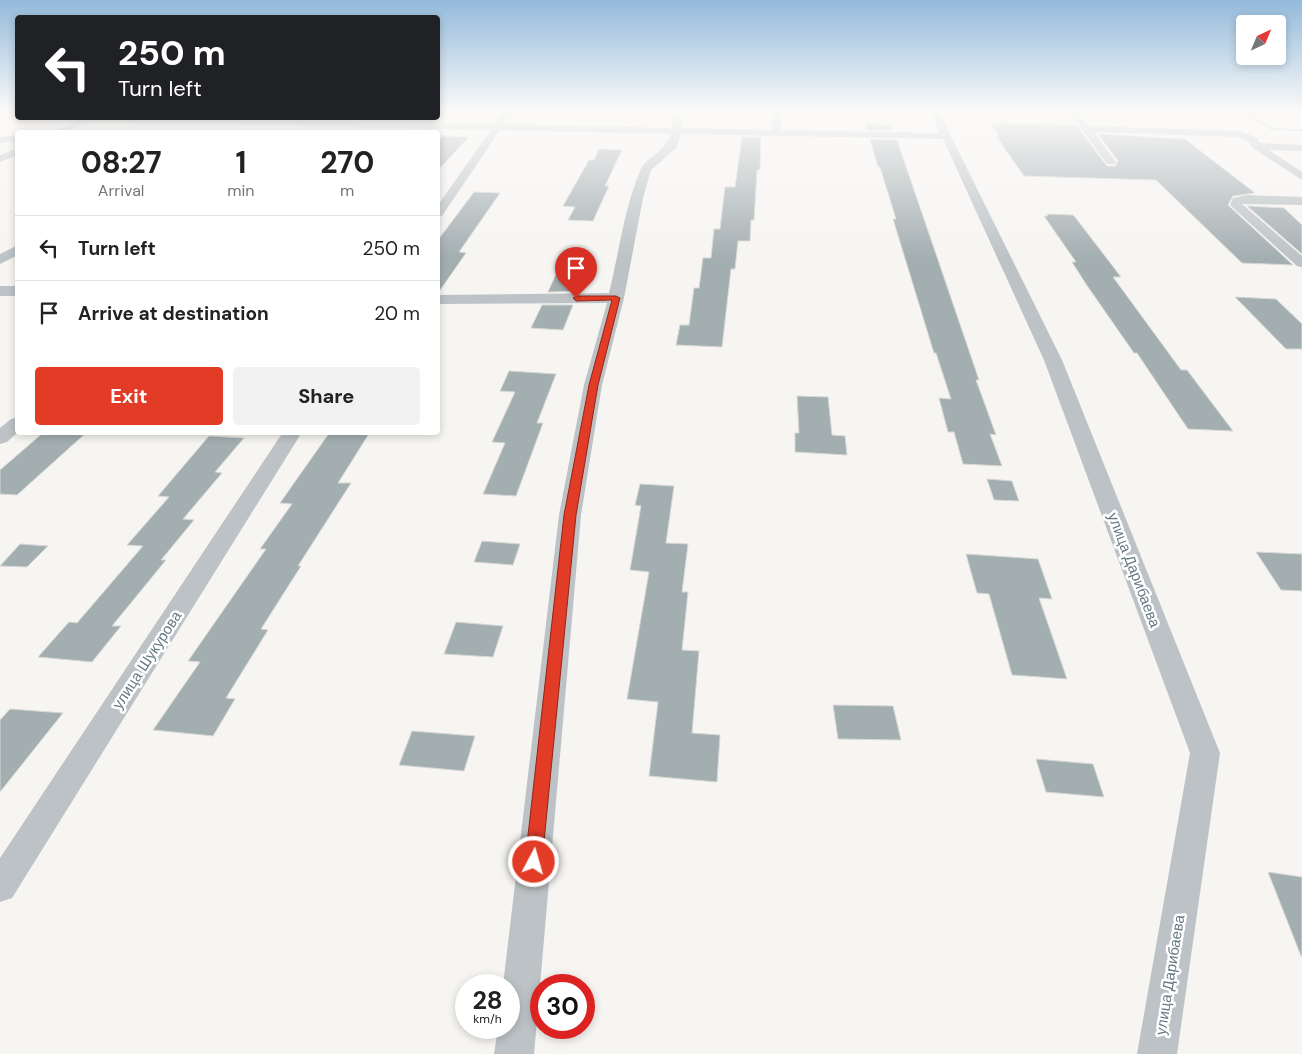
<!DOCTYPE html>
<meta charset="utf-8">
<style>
:root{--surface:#fff;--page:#f2f2f2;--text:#222;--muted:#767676;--line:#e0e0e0;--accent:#e23b26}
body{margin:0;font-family:"DM Sans",sans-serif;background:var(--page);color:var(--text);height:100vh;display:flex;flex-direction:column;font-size:19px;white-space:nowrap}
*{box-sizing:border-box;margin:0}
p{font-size:16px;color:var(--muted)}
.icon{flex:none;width:28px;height:28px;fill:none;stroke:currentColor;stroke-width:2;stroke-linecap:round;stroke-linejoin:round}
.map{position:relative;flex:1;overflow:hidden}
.sheet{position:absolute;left:15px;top:130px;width:425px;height:305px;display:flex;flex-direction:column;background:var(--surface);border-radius:5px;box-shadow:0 2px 8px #0003}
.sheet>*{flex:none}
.hud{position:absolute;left:15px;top:15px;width:425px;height:105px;border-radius:5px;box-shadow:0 2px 8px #0003;background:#202124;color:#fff;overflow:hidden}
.needle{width:32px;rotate:44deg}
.buttons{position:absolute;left:1236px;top:15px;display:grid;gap:10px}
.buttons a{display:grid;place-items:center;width:50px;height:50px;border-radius:5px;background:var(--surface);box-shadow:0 2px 8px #0003;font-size:25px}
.speed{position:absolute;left:455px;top:974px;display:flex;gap:10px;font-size:25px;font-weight:700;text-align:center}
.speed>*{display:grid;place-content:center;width:65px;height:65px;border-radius:50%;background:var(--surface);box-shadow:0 2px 8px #0003;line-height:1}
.speed small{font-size:12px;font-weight:400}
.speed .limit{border:8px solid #d22;background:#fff;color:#111}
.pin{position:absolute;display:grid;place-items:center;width:42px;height:42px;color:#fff;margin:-51px -21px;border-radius:50% 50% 50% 0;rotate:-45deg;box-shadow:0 0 5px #0007}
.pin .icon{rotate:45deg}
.me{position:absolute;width:55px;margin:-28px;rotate:6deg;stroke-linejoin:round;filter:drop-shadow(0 0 4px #0008)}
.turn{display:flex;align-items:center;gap:18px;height:105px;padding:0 20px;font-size:22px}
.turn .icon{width:65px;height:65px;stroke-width:2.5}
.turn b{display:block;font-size:35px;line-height:42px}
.eta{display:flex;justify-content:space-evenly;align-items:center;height:85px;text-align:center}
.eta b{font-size:30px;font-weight:700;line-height:35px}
.action{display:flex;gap:10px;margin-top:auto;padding:10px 20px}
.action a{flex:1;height:58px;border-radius:5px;background:var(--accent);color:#fff;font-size:20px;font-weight:700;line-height:58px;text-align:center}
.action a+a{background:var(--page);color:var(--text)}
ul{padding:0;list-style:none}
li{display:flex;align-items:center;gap:15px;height:65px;padding:0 20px;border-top:1px solid var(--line)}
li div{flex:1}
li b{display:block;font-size:19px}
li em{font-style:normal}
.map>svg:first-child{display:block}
.building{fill:#a3aeb1;stroke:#d7d7d5}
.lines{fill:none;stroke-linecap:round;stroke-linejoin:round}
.service{fill:#bcc2c5;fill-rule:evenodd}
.minor{fill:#bcc2c5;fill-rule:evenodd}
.route{fill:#e23b26;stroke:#932619}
.labels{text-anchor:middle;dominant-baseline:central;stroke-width:5;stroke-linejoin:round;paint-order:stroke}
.street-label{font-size:15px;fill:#657983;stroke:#fff}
</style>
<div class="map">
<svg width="1302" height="1054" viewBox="0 0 1302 1054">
<rect width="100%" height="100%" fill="#f6f5f2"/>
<!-- building -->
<g class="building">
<path d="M995,123l81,2 31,41h8l3,-5 -20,-27 87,5 70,54 -22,3 -5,9 65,60 -51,-2 -86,-83 -132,-4 -28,-40h4l-9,-12z"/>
<path d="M865,124l26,1 2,5h-26z"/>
<path d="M443,136l26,1 -31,33v-28z"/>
<path d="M742,137h19l-1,33h-3l-3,50h-3l-1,21h-12l-3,28h-4l-9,78 -46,-2 4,-20h9l5,-37h5l4,-30h8l3,-29h6l5,-42h10z"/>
<path d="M870,139l27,1 82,240h-3l20,55 -6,-1 12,32 -39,-2 -9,-32h-6l-9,-34 12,1 -15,-46h-2l-41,-134h3l-16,-52h-2z"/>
<path d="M599,149l23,1 -17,36h4l-16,35 -25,-1 7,-13 -12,-1 26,-46h5z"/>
<path d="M474,192l26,1 -41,59 7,1 -28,40v-53z"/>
<path d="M1247,206l37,2 18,17v29z"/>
<path d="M1047,214l26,1 2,2 46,60h-8l68,93h6l46,61 -45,-2 -51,-76h-3l-48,-69 -14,-22h4l-32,-46h4z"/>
<path d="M557,272l29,1 -7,18 -31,1z"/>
<path d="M1235,297l41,2 26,25v25h-16z"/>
<path d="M542,305h31l-10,25 -32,-2z"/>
<path d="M509,371l47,3 -19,49h6l-27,73 -33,-2 22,-51 -13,-1 23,-50 -15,-1z"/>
<path d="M797,396l31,1 4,38 13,1 2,19 -52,-3v-19h4z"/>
<path d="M44,432h43l-70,63 -17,-1v-24z"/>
<path d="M330,432h40l-32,51h13l-53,83h3l-40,63 7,1 -42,68 9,1 -22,37 -60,-6 47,-68 -12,-1 78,-112h-6l32,-45 -12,-1z"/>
<path d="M209,436l35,2 -29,34 7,1 -39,46 11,1 -33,40h5l-54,66h9l-29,36 -54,-5 31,-35 8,1 66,-77 -16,-1 42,-48 -11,-1z"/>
<path d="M987,479l25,2 7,20 -25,-1z"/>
<path d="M640,484l34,2 -8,57 22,1 -6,48h6l-6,58 17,1 -7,82 28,2 -3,47 -68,-6 9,-74 -31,-3 22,-127 -19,-2 11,-64 -6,-1z"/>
<path d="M482,541l38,3 -7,21 -39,-3z"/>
<path d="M20,544l28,2 -21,21 -27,-1z"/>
<path d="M1256,552l46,2v37l-21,-1z"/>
<path d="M966,554l72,5 14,40 -13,-1 28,81 -55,-4 -23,-81 -12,-1z"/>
<path d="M456,622l47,4 -10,31 -49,-3z"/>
<path d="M833,705l60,1 8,34 -63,-1z"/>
<path d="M10,709l53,4 -63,79v-72z"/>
<path d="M412,731l63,5 -11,35 -65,-6z"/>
<path d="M1036,759l57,5 11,33 -58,-5z"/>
<path d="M1268,872l34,5v79h-1z"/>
</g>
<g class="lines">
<!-- service -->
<path class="service" d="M1241,112h61v2l-53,-1 25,15 28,1v2l-31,-1z"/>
<!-- minor -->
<g class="minor">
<path d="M503,112h10l-9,12 168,4 -2,-16h9l3,16 89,2 2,-18h9l-1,18 159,3 -10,-21h9l123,248 158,393 -43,301h-40l53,-301 -146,-393 -101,-221 -262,-5 -5,14 -25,22 -8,28 -19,100 -22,87 -21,130 -47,539h-40l4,-26h11v-43h-6l56,-470 25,-130 23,-82 -169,1v-9l171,-2c10,-40 15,-84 31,-122 6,-15 24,-17 31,-37l-171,-4 -58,86 -4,1v-12l53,-75 -402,-8 -25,10h-12l31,-14 412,6z"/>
<path d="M1069,112h9l11,14 150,5 17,6 4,6 42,2v6l-33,-1 33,22v8l-49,-32 -5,-7 -10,-4 -144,-5 22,30 -1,2h-8z"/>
<path d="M18,135v6l-18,2v-6z"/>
<path d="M18,148v7l-18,7v-7z"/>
<path d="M1247,195l55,2v8l-60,-1 60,52v11l-5,-1 -67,-61 3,-7z"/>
<path d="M18,245v10l-18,9v-10z"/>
<rect x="0" y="286" width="18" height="10"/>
<path d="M18,417v15l-11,10 -7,2v-16l11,-9z"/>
<path d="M283,432h19l-290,466 -12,4v-44z"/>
</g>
</g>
<!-- sky -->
<linearGradient id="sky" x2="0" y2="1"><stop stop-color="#93bada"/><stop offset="0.43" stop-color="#fbfaf9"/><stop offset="1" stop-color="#fbfaf9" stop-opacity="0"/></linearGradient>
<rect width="1302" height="259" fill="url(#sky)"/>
<!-- route -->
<path class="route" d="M616,296l4,2 -22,87 -22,130 -34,347 -2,5 -6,2 -6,-2 -3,-5 39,-347 25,-130 23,-85 -36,1 -3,-3 3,-2z"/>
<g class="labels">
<!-- street labels -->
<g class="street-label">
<text transform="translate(1134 570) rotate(69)">улица Дарибаева</text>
<text transform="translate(147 660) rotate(-57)">улица Шукурова</text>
<text transform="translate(1170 975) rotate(-81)">улица Дарибаева</text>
</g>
</g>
</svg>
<div class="buttons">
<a><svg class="needle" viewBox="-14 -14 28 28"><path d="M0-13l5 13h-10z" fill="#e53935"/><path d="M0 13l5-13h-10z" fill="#767676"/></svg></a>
</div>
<div class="speed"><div>28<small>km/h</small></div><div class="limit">30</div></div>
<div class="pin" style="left:576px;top:298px;background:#d93025"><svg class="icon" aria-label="arrive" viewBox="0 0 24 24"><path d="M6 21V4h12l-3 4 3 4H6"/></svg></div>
<svg class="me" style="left:534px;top:862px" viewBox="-20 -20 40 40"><circle r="17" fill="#e23b26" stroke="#fff" stroke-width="3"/><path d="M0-11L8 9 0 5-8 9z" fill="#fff"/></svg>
<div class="hud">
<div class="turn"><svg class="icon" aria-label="left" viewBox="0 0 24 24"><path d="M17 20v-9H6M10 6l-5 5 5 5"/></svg><div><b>250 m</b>Turn left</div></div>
</div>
<section class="sheet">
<div class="eta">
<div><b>08:27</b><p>Arrival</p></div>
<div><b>1</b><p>min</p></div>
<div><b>270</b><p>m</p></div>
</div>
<ul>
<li><svg class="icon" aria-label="left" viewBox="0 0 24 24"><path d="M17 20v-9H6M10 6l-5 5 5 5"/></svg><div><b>Turn left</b></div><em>250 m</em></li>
<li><svg class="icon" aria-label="arrive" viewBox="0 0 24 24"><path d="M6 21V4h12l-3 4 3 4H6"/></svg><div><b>Arrive at destination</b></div><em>20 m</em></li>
</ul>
<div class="action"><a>Exit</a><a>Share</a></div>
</section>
</div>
